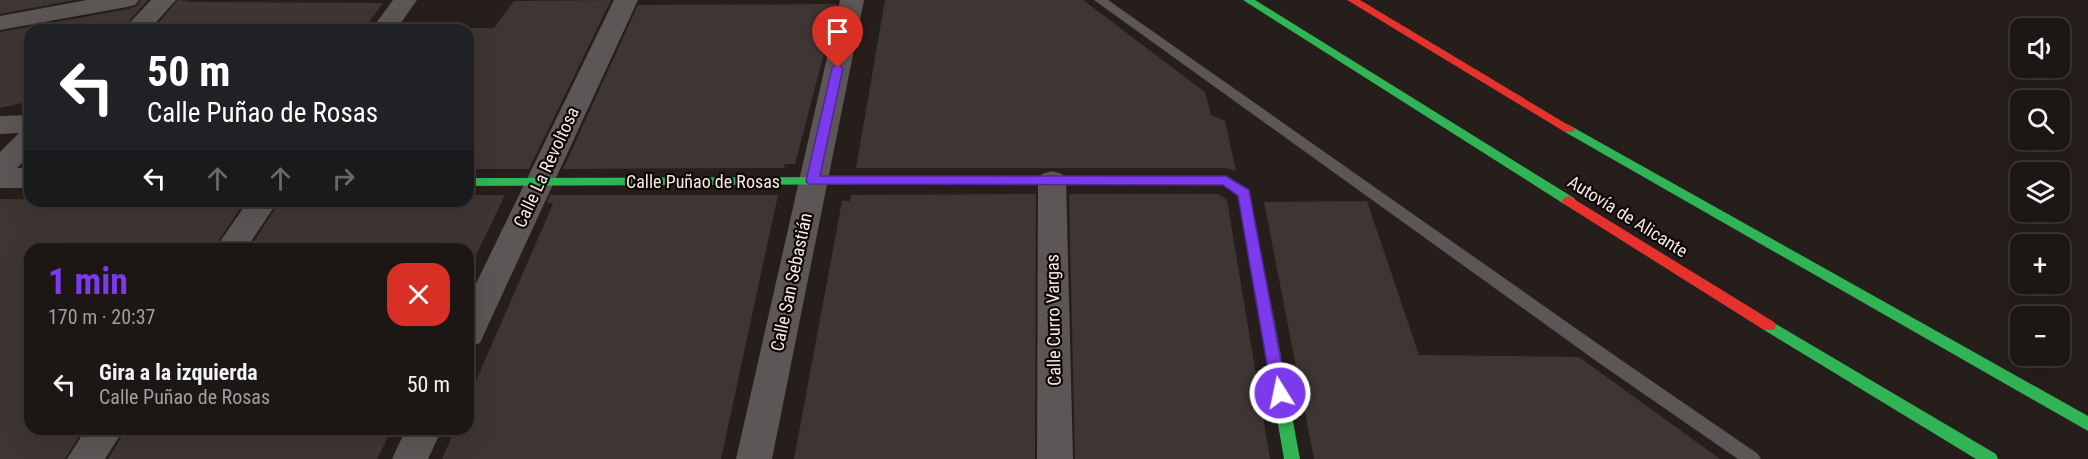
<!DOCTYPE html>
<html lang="es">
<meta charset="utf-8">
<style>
:root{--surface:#1c1614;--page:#251f1d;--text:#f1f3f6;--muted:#a09fa0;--line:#3a3534;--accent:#7c3aed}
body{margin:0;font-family:"Roboto Condensed",sans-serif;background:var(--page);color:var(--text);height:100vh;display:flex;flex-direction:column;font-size:22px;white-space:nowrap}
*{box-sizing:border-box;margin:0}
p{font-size:20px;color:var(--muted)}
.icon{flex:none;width:33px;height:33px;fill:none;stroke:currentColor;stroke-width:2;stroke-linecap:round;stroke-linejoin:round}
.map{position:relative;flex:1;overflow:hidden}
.sheet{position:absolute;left:24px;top:243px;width:450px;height:192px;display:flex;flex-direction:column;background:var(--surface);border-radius:18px;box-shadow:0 6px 24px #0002,0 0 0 2px var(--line)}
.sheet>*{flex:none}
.guide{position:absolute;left:24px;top:24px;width:450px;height:183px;border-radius:18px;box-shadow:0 6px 24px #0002,0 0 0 2px var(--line);background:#202124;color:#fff;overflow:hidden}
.buttons{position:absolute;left:2010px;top:18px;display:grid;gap:12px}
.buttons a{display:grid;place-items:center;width:60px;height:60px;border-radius:12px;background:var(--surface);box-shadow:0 6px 24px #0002,0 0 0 2px var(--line);font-size:30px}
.pin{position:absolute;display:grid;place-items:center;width:51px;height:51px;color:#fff;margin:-62px -26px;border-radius:50% 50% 50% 0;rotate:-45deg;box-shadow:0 0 6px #0007}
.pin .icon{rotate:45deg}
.me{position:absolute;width:66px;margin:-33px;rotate:350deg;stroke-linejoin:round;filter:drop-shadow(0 0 4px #0008)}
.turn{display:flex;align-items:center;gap:21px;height:126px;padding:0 24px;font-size:27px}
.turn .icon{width:78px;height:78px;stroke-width:2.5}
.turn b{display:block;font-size:42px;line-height:51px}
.lanes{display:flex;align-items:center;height:57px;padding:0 24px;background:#0003;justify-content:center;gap:30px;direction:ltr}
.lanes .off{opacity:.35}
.round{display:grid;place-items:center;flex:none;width:63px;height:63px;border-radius:18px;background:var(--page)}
.overview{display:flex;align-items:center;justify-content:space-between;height:102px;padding:0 24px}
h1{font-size:36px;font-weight:700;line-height:45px;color:var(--accent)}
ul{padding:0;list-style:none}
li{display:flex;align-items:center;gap:18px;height:78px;padding:0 24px}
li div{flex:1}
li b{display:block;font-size:22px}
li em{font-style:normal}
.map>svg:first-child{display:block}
.building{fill:#3e3633}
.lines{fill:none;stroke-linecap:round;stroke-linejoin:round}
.lane{fill:#5c5756;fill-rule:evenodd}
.street{fill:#5c5756;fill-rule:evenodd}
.fast{fill:#30b455;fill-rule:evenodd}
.slow{fill:#ff9f0a;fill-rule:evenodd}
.jam{fill:#e5322d;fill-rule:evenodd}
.route{fill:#7c3aed;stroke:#51269a;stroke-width:1.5}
.labels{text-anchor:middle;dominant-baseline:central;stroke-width:4.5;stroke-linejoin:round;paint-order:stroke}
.street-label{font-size:18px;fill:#f6eae5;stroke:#0f0806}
</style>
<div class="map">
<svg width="2088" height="459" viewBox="0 0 2088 459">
<rect width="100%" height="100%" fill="#261e1a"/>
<!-- building -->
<g class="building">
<path d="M0,0h75l-75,14z"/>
<path d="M141,0h7l-27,30h-91v71l-30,7v-76l128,-23 9,-3z"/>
<path d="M178,0l13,2 192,1 -20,27h-211z"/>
<path d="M611,0l-82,169h-61v-141h26l20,-27z"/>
<path d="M885,0h198l122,92 6,23 14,6 11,50 -10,-3h-370z"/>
<path d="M837,4l-42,160h-10l-1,4 -221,1 75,-164z"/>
<path d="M1036,194l-1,265h-241l48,-258h8l1,-6z"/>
<path d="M1069,194h149l9,6 43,259h-195z"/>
<path d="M468,195h37l-37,77v-23h-219l31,-48h188z"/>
<path d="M550,195h228l-57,264h-279l13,-30h13v-30l85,-195 -6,-2z"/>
<path d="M0,199l245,2 -32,48h-183v180h53l-18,30h-65z"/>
<path d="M1367,201l52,154 160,2 141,102h-406l-50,-257z"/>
<path d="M126,429h266l-15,30h-269z"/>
</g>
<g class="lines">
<!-- lane -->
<path class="lane" d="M1094,0h14l503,353 147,101 3,5h-23l-139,-96z"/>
<!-- street -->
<g class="street">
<path d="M87,0h52l-4,5 -8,2 -127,23v-14z"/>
<path d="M151,0h25l-27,30h-26z"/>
<path d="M393,0h24l-21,30h-25z"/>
<path d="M614,0h24l-154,334 -4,9 -12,4v-47z"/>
<path d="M840,0h24l-92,459h-36z"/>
<path d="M30,115v40l-13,13h13v20h-30v-36l19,-19 -19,1v-18z"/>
<path d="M1052,171l10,3 4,7 7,278h-36l1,-278 4,-7z"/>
<path d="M248,201h30l-32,48h-31z"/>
<path d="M86,429h38l-19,30h-38z"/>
<path d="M406,429h36l-14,30h-36z"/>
</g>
<!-- fast -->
<g class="fast">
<path d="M1243,0h12l319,198 2,3 -2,3h-10z"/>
<path d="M1569,125l519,291v15l-523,-299 -2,-3 2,-3z"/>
<path d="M935,177l6,4 -1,3 -472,2v-8z"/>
<path d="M1266,308l5,2 2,4 27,145h-16l-25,-145 2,-4z"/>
<path d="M1769,320l227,134 2,5h-22l-212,-129 -2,-4 2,-4z"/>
</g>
<!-- slow -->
<path class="slow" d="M935,177h246l6,4 -6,4 -251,-1 -1,-3z"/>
<!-- jam -->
<g class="jam">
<path d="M1347,0h13l215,129 -2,3h-8z"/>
<path d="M1181,177h45l23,14 24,123 -2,4h-10l-2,-4 -21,-118 -15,-11 -47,-1 -1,-3z"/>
<path d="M1569,196l205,126 2,4 -2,4h-10l-200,-126 -2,-3 2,-3z"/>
</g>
</g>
<!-- route -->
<path class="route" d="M838,64l5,4 -23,108h406l23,14 38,203 -2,4h-11l-2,-4 -34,-197 -15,-11 -415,-1 -2,-3 26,-113z"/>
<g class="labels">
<!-- street labels -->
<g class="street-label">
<text transform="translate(546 167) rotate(-65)">Calle La Revoltosa</text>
<text x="703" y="181">Calle Puñao de Rosas</text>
<text transform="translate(1628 216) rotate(32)">Autovía de Alicante</text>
<text transform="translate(791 282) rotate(-78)">Calle San Sebastián</text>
<text transform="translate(1053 320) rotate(-91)">Calle Curro Vargas</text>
</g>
</g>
</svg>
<div class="buttons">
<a><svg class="icon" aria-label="sound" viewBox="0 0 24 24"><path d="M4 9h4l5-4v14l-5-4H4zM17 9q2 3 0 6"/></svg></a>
<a><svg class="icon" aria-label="search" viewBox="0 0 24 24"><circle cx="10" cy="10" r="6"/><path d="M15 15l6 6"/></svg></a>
<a><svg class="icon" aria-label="layers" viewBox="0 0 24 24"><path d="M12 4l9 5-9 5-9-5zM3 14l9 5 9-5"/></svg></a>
<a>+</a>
<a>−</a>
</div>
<div class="pin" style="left:838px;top:68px;background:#d93025"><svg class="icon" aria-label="arrive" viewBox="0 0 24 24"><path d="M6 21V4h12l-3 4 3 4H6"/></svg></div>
<svg class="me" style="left:1280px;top:393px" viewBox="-20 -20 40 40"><circle r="17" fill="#7c3aed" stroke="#fff" stroke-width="3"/><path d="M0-11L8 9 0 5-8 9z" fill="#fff"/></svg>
<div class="guide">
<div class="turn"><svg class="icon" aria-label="left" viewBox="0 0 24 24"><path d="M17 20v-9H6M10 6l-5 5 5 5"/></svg><div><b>50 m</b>Calle Puñao de Rosas</div></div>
<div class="lanes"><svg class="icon" aria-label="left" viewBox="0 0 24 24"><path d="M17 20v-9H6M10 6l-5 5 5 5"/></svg><svg class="icon off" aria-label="ahead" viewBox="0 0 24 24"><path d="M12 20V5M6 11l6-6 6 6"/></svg><svg class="icon off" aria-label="ahead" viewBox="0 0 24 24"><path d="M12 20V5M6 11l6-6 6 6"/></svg><svg class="icon off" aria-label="right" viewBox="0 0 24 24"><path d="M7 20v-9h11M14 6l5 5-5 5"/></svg></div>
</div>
<section class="sheet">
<div class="overview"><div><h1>1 min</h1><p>170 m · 20:37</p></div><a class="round" style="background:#d93025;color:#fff"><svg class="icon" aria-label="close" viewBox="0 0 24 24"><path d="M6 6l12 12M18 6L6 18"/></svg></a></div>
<ul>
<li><svg class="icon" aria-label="left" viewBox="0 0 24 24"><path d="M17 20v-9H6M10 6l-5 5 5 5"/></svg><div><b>Gira a la izquierda</b><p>Calle Puñao de Rosas</p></div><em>50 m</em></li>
</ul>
</section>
</div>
